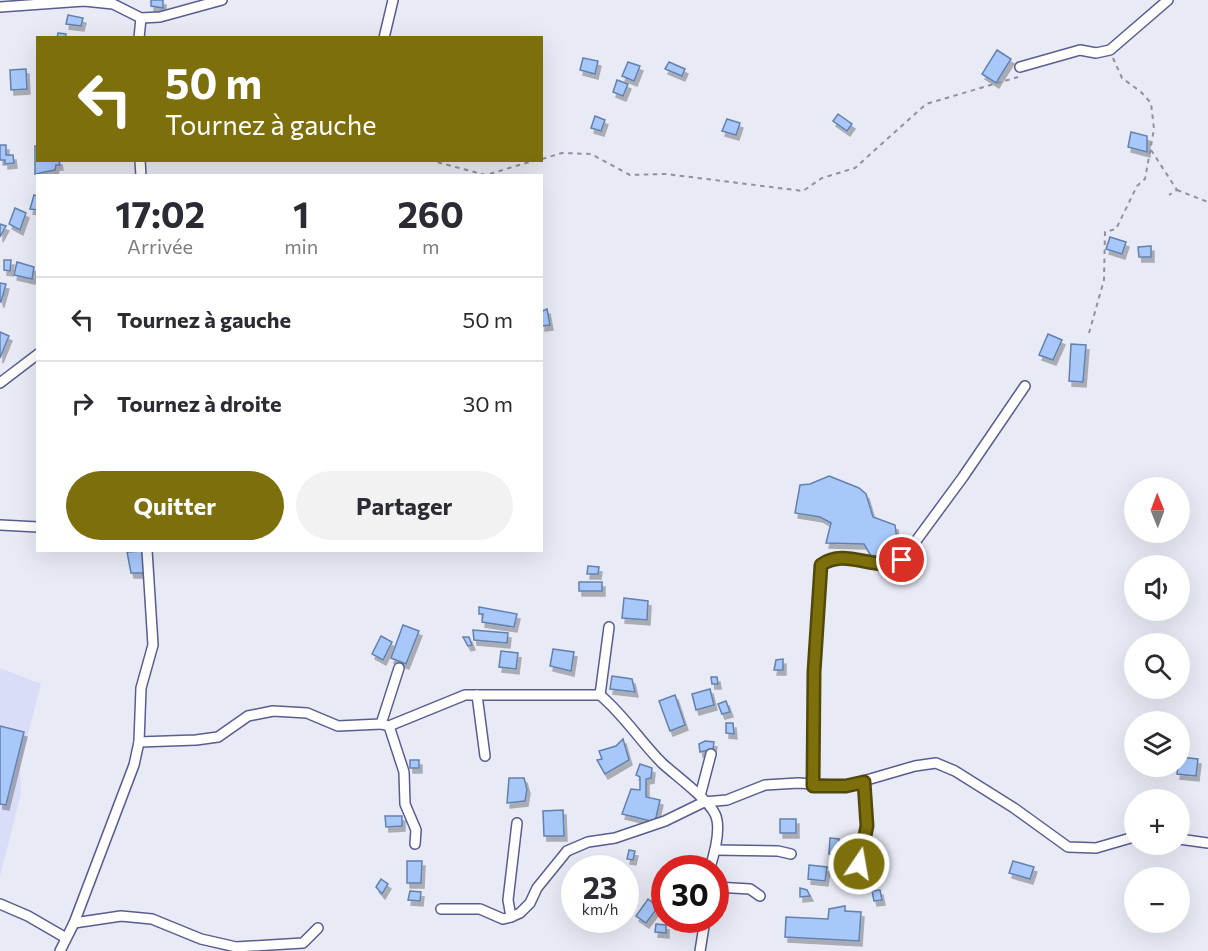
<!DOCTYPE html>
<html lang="fr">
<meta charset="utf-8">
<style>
:root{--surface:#fff;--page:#f2f2f3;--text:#2b2b33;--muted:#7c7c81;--line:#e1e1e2;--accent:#7e6f0d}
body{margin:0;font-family:Commissioner,sans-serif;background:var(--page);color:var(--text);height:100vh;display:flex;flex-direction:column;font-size:22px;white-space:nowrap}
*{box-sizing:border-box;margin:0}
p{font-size:20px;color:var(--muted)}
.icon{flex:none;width:33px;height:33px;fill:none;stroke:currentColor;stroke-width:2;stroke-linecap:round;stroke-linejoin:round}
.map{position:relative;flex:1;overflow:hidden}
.sheet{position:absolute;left:36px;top:174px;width:507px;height:378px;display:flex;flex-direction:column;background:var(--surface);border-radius:0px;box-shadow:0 6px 24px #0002}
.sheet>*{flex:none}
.top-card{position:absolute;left:36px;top:36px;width:507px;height:126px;border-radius:0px;box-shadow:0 6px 24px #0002;background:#7e6f0d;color:#fff;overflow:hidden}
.needle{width:39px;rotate:359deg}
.buttons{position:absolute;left:1124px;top:477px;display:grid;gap:12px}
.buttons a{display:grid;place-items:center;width:66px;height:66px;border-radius:50%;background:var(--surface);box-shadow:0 6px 24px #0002;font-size:30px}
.speed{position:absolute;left:561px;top:855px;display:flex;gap:12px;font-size:30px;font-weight:700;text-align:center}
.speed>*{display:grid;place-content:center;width:78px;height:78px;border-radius:50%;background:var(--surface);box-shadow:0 6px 24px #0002;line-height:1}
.speed small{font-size:15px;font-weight:400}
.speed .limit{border:9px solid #d22;background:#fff;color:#111}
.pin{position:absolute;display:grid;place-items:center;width:51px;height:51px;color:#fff;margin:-26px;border:3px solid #fff;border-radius:50%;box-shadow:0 2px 6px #0007}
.me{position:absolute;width:66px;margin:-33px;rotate:12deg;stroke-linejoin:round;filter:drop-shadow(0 0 4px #0008)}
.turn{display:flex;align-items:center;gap:21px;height:126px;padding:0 30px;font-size:27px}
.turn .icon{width:78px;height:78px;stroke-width:2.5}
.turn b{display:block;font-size:42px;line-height:51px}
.eta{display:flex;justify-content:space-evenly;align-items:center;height:102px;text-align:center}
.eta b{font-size:36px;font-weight:700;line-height:42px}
.action{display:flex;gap:12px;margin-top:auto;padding:12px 30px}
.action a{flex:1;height:69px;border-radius:36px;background:var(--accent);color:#fff;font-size:24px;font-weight:700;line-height:69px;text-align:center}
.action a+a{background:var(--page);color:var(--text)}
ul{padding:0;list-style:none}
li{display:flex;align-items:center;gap:18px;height:84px;padding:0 30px;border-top:2px solid var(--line)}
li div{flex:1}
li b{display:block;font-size:22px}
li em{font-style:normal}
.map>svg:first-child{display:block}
.built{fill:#daddf7}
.building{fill:#a8c8fa;stroke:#6380ae;stroke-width:1.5;filter:url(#shadow)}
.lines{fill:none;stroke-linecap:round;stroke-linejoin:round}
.street-casing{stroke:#595d8f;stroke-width:12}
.path{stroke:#8f91a0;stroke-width:2;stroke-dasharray:4.5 4.5;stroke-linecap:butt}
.street{stroke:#fff;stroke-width:9}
.route-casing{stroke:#524808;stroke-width:15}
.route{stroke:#7e6f0d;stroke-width:10}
</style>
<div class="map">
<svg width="1208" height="951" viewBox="0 0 1208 951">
<defs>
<filter id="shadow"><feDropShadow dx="3" dy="5" stdDeviation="0" flood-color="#0004"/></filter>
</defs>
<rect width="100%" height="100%" fill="#e8eaf5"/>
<!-- built -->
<path class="built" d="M0,668l41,16 -21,80 1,30 -21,82z"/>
<!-- building -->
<g class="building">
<path d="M151,0h12v8l-12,-2z"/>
<path d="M68,15l15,3 -2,8 -15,-2z"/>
<path d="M58,33l8,1v4h-9z"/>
<path d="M997,50l14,9 -15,24 -14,-9z"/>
<path d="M583,58l15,3 -3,13 -15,-4z"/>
<path d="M628,62l12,4 -6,15 -12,-5z"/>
<path d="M669,62l16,7 -3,7 -17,-7z"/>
<path d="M26,69l1,20 -16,1 -1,-20z"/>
<path d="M617,80l11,4 -5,12 -10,-4z"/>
<path d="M838,114l14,10 -5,7 -14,-10z"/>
<path d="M595,116l10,4 -4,11 -10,-3z"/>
<path d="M727,119l13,4 -4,12 -14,-4z"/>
<path d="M1131,132l16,4v16l-19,-5z"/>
<path d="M0,145h6v10h7l1,8 -9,1v-4h-5z"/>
<path d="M35,146h3v14h21l1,5h-4l-1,5 -20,4z"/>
<path d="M34,195l4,1v14l-8,-1z"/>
<path d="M15,208l11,5 -6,17 -11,-6z"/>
<path d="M0,224l6,2 -6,11z"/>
<path d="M1110,237l16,5 -4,12 -16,-5z"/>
<path d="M1151,246v11h-12l-1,-10z"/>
<path d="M4,260h7l-1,11 -6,-1z"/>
<path d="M17,262l17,5 -2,12 -18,-4z"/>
<path d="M0,283l6,1 -5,18 -1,-1z"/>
<path d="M547,309l3,16 -8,1v-15z"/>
<path d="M0,332l9,4 -9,22z"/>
<path d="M1048,334l14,6 -9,20 -14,-5z"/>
<path d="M1071,344l15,1 -3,37 -14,-1z"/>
<path d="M829,476l30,12 7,6 7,23 22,8 4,28 -28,3 -7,-12 -38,-1 5,-20 -11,-6 -25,-4 5,-28 10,-1z"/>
<path d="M142,551l2,22h-13l-4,-21z"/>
<path d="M588,566l11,1 -1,7h-11z"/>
<rect x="579" y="582" width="23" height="9"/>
<path d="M624,598l24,3 -1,19 -25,-2z"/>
<path d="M479,607l38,7 -3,13 -32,-5 1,-8h-4z"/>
<path d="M403,625l16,6 -13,33 -15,-6z"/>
<path d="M473,630l35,3 -1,10 -33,-3z"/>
<path d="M381,636l11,6 -9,18 -11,-6z"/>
<path d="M463,637h6l3,8 -4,1z"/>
<path d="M553,649l21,3 -3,19 -21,-5z"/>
<path d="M501,651l17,2 -2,16 -17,-2z"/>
<path d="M783,659v11h-9l2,-10z"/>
<path d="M612,676l20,3 3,13 -25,-3z"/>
<path d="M711,677h6l1,7h-6z"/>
<path d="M710,689l4,16 -18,5 -4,-16z"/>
<path d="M675,695l10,30 -15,6 -11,-30z"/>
<path d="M726,701l4,11 -8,2 -4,-10z"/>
<path d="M726,723h7l1,11 -8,-1z"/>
<path d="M0,726l24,6 -18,73 -6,-1z"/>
<path d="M623,739l6,21 -24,14 -8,-14 5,-1 -3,-8 17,-5z"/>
<path d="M705,741l9,1 -1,7 -13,3 -1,-8z"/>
<path d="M1179,757l19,2 -2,17 -19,-2z"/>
<rect x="410" y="760" width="9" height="8"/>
<path d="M640,764l12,4 -1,10 -5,1v18l14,3 -5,22 -33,-8 9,-25 9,1v-13l-4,-2z"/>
<path d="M509,778h15l3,11 -2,12 -18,2z"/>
<path d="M563,810l1,26h-20l-1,-25z"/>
<path d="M385,816h17v10l-16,1z"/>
<rect x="780" y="819" width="16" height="14"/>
<path d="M830,838l9,1 -1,16 -9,-1z"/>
<path d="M629,850l6,1 -2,9 -6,-1z"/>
<path d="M407,861h15l-1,22h-14z"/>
<path d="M1013,861l21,6 -4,12 -21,-6z"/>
<path d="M809,865l18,2 -2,14 -17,-2z"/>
<circle cx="860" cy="873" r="3.5"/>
<path d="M864,877l4,2 2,6 -4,1 -7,-6z"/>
<path d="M381,879l7,5 -6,10 -6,-7z"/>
<path d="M800,888l7,2 3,6 -10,1z"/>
<path d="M880,890l2,10 -8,1 -2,-10z"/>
<path d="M410,891l11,1 -1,9 -12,-1z"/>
<path d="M648,899l10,8 -12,16 -10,-7z"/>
<path d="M845,906v5l16,1 -2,29 -74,-4 1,-20 42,2 1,-10z"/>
<path d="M656,924l10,1v8l-11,-1z"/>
</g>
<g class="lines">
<defs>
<g id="street">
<path d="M0,7l84,-6 29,3 28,14 19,-1 62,-17"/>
<path d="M139,38l2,-20"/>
<path d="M384,38l9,-38"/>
<path d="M1020,67l60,-17 16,3 14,-3 58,-50"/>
<path d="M140,160l1,16"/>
<path d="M0,383l38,-29"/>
<path d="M0,525l38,2"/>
<path d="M399,668l-18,56 8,2 76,-31h135c24,20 40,46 62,68 14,13 45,35 53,51 7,14 -1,41 -5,54"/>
<path d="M477,695l8,61"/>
<path d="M600,695l9,-68"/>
<path d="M389,726l15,46 1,32 11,26 -1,14"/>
<path d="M139,742l57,-2 22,-3 30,-21 25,-5 34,2 31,13 43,-2"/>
<path d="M813,786l1,-114 7,-107c19,-14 41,-2 62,-1 6,0 13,-3 19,-4l61,-83 62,-91"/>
<path d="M700,796l11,-42"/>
<path d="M1179,839l29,4"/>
<path d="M715,850l63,1 13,3"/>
<path d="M859,864l8,-37 -3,-45"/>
<path d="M716,887l34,2 10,7"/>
<path d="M0,904l28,12 38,22"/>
<path d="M441,909h39l23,10 8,-2 -3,-17 9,-77"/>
<path d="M511,917l9,-4 10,-10 7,-15 30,-37 21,-9 27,-4 50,-17 39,-19 23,-2 38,-15 33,-2 48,3 69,-20 21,-3 19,8 59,37 54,39 28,1 38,-11"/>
<path d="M670,920l34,6"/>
<path d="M74,923l47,-7 31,3 49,20 35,8 67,-4 15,-15"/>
<path d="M60,951l14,-28 60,-158 5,-23 2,-54 12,-43 -6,-95"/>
<path d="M700,951l5,-31"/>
</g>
</defs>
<!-- street casing -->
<use href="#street" class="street-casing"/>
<!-- path -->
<g class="path">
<path d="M1151,150l26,40 -8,5"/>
<path d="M542,159l20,-6 29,1 39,21 36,-1 137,17 19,-13 33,-10 71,-64 92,-27"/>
<path d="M429,160l57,15 50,-15"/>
<path d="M1177,190l31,12"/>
<path d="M1089,333l15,-53 1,-48 11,-3 21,-43 8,-7 9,-50 -3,-26 -10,-11 -19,-14 -9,-20"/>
</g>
<!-- street -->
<use href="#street" class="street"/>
</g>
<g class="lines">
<defs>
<path id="route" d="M859,864l8,-38 -3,-44 -18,4h-33l1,-114 7,-107c19,-14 41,-2 62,-1 6,0 13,-3 19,-4"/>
</defs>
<!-- route casing -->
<use href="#route" class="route-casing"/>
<!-- route -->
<use href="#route" class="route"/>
</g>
</svg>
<div class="buttons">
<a><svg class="needle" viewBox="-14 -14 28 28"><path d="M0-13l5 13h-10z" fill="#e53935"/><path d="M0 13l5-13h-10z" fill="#7c7c81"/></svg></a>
<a><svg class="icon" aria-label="sound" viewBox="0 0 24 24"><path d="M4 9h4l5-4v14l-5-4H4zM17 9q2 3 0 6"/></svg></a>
<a><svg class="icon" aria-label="search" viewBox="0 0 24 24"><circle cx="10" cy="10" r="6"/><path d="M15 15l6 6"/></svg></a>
<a><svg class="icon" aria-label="layers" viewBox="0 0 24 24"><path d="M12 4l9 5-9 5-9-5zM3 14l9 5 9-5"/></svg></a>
<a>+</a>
<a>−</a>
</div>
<div class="speed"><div>23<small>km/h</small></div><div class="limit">30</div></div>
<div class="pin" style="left:902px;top:560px;background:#d93025"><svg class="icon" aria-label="arrive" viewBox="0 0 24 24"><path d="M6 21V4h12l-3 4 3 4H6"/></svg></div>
<svg class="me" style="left:859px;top:864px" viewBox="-20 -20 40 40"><circle r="17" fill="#7e6f0d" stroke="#fff" stroke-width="3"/><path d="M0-11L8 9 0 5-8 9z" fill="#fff"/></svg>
<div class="top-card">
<div class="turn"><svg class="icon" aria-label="left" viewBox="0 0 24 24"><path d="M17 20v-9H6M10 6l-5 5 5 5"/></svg><div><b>50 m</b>Tournez à gauche</div></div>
</div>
<section class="sheet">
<div class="eta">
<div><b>17:02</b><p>Arrivée</p></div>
<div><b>1</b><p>min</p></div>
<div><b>260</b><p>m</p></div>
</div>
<ul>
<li><svg class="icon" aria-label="left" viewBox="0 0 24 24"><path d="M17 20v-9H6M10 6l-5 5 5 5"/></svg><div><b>Tournez à gauche</b></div><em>50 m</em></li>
<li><svg class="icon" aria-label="right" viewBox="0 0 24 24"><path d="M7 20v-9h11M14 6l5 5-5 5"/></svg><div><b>Tournez à droite</b></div><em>30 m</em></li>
</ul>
<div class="action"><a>Quitter</a><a>Partager</a></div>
</section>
</div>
